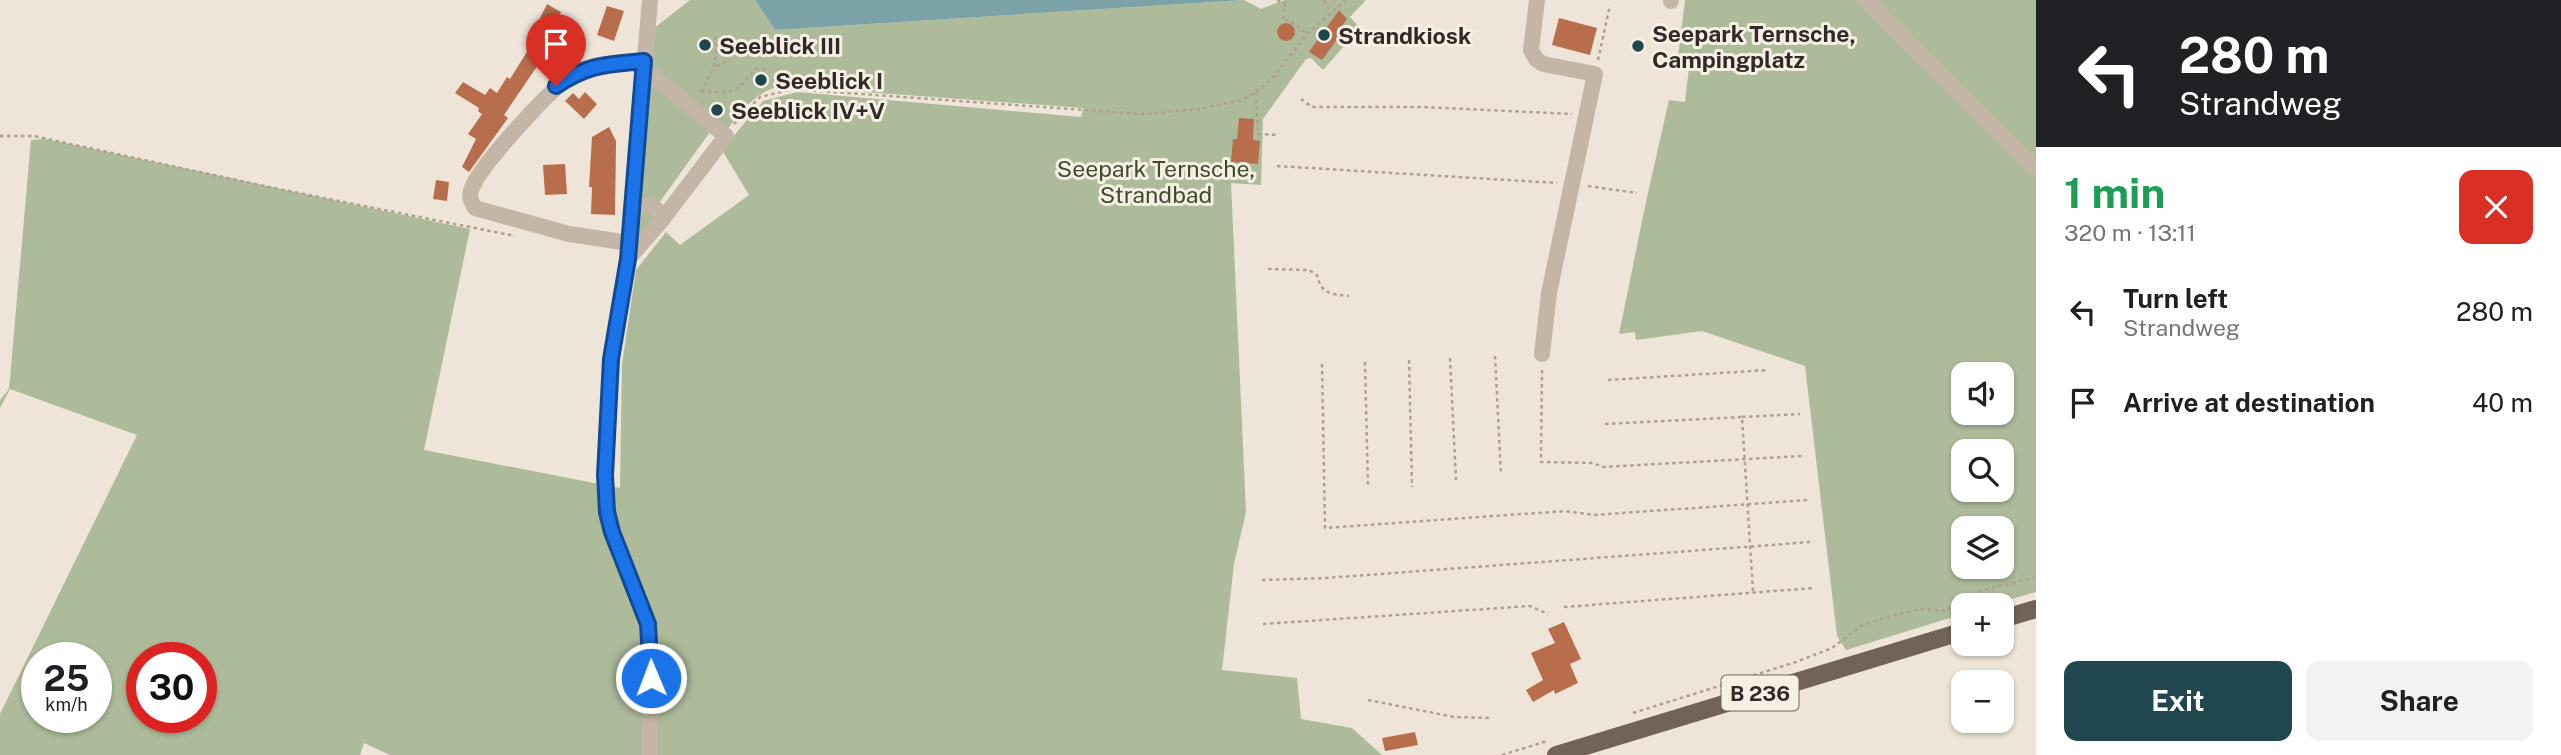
<!DOCTYPE html>
<meta charset="utf-8">
<style>
:root{--surface:#fff;--page:#f2f2f2;--text:#202124;--muted:#757577;--accent:#20474e}
body{margin:0;font-family:"Public Sans",sans-serif;background:var(--page);color:var(--text);height:100vh;display:flex;flex-direction:column;font-size:26px;white-space:nowrap}
*{box-sizing:border-box;margin:0}
p{font-size:23px;color:var(--muted)}
.icon{flex:none;width:38px;height:38px;fill:none;stroke:currentColor;stroke-width:2;stroke-linecap:round;stroke-linejoin:round}
.map{position:relative;flex:1;overflow:hidden}
.drawer{display:flex;flex-direction:column;background:var(--surface);width:525px}
.drawer>*{flex:none}
.banner{background:#202124;color:#fff;overflow:hidden}
.tools{position:absolute;left:1951px;top:362px;display:grid;gap:14px}
.tools a{display:grid;place-items:center;width:63px;height:63px;border-radius:14px;background:var(--surface);box-shadow:0 2px 5px #0004;font-size:35px}
.speed{position:absolute;left:21px;top:642px;display:flex;gap:14px;font-size:35px;font-weight:700;text-align:center}
.speed>*{display:grid;place-content:center;width:91px;height:91px;border-radius:50%;background:var(--surface);box-shadow:0 2px 5px #0004;line-height:1}
.speed small{font-size:18px;font-weight:400}
.speed .limit{border:10px solid #d22;background:#fff;color:#111}
.pin{position:absolute;display:grid;place-items:center;width:60px;height:60px;color:#fff;margin:-72px -30px;border-radius:50% 50% 50% 0;rotate:-45deg;box-shadow:0 0 7px #0007}
.pin .icon{rotate:45deg}
.me{position:absolute;width:77px;margin:-38px;rotate:359deg;stroke-linejoin:round;filter:drop-shadow(0 0 5px #0008)}
.turn{display:flex;align-items:center;gap:24px;height:147px;padding:0 28px;font-size:32px}
.turn .icon{width:91px;height:91px;stroke-width:2.5}
.turn b{display:block;font-size:49px;line-height:60px}
.round{display:grid;place-items:center;flex:none;width:74px;height:74px;border-radius:14px;background:var(--page)}
.headline{display:flex;align-items:center;justify-content:space-between;height:119px;padding:0 28px}
h1{font-size:42px;font-weight:700;line-height:52px;color:#1e9e55}
.action{display:flex;gap:14px;margin-top:auto;padding:14px 28px}
.action a{flex:1;height:80px;border-radius:14px;background:var(--accent);color:#fff;font-size:28px;font-weight:700;line-height:80px;text-align:center}
.action a+a{background:var(--page);color:var(--text)}
ul{padding:0;list-style:none}
li{display:flex;align-items:center;gap:21px;height:91px;padding:0 28px}
li div{flex:1}
li b{display:block;font-size:26px}
li em{font-style:normal}
main{display:flex;flex:1;min-height:0}
.map>svg:first-child{display:block}
.green{fill:#adbb9a;fill-rule:evenodd}
.water{fill:#7ba2a7}
.building{fill:#b86e4c}
.lines{fill:none;stroke-linecap:round;stroke-linejoin:round}
.path{stroke:#afa090;stroke-width:2.5;stroke-dasharray:3.5 3.5;stroke-linecap:butt}
.minor{stroke:#c4b6a6;stroke-width:16}
.major{stroke:#716358;stroke-width:18}
.route-casing{stroke:#114b97;stroke-width:18}
.route{stroke:#1a73e8;stroke-width:12}
.poi-dot{fill:#20474e;stroke:#f6efe4;stroke-width:2.5}
.labels{text-anchor:middle;dominant-baseline:central;stroke-width:6;stroke-linejoin:round;paint-order:stroke}
.shield{fill:#f6efe4;stroke:#6c655f;stroke-width:2}
.shield-label{font-size:21px;font-weight:bold;fill:#312a26}
.poi-label{font-size:23px;font-weight:bold;fill:#312a26;stroke:#f6efe4;text-anchor:start}
.park-label{font-size:23px;fill:#3e4c2d;stroke:#f6efe4}
</style>
<main>
<div class="map">
<svg width="2036" height="755" viewBox="0 0 2036 755">
<rect width="100%" height="100%" fill="#eee5d8"/>
<!-- green -->
<g class="green">
<path d="M690,0h65l20,30 469,-30 17,9 23,-9h82l-16,17 10,11 -37,42 -12,-12 -5,1 -43,60 -2,66 -30,-2 15,329 -12,52 -12,106 75,8 4,41 51,9 30,27h-992l-26,-12 -4,12h-360v-41l137,-279 -127,-46 -10,19v-8l9,-11 22,-249 15,-1 424,90 -46,221 196,38 2,-124 14,-94 30,-38 14,13 69,-50 -27,-45 41,-49 34,-9 284,25 2,-9 -301,-22c-28,4 -45,31 -62,53l-10,-7 -56,78 6,8 -25,24 18,-213zM37,658h59v60h-59zM142,658h59v60h-59z"/>
<path d="M1685,0h351v592l-45,13 -27,1 -1,8 -117,36 -9,-14 -32,-270 -103,-35 -66,9 -1,-8 -16,2 28,-137 22,-97 16,2 5,-43 -12,-2zM1964,374h38v39h-38zM1964,452h38v38h-38zM1964,528h38v39h-38z"/>
</g>
<!-- water -->
<path class="water" d="M755,0h489l-469,30z"/>
<!-- building -->
<g class="building">
<path d="M547,4l14,8 -7,13 -14,-7z"/>
<path d="M607,6l17,5 -10,30 -17,-6z"/>
<path d="M1339,10l8,9 -11,16 3,2 -17,23 -13,-8z"/>
<path d="M1559,18l38,10 -7,27 -38,-10z"/>
<circle cx="1286" cy="32" r="9"/>
<path d="M530,47l14,9 -40,59 4,3 -39,54 -7,-5 14,-28 -8,-5 14,-20 -4,-3 1,-3 -24,-15 8,-11 22,13 5,-7 7,5 10,-16 3,2z"/>
<path d="M585,92l12,12 -13,15 -19,-18 8,-8 6,6z"/>
<path d="M1239,118l15,1 -1,21 7,1 -2,23 -27,-2 2,-23h4z"/>
<path d="M609,127l7,14 -1,74 -24,-1 1,-27h-3l3,-50z"/>
<path d="M565,164l2,30 -22,1 -2,-30z"/>
<path d="M436,180l13,2 -2,19 -14,-2z"/>
<path d="M1564,622l17,37 -11,5 8,19 -23,11 -1,-4 -21,12 -7,-12 17,-10 -12,-27 24,-10 -7,-14z"/>
<path d="M1415,732l3,13 -33,6 -3,-13z"/>
</g>
<g class="lines">
<!-- path -->
<g class="path">
<path d="M1277,0l8,4 -2,17 6,-1 18,14"/>
<path d="M1324,0l7,12"/>
<path d="M1598,60l12,-55"/>
<path d="M716,66l15,-6"/>
<path d="M701,91c35,2 32,4 54,-22h13"/>
<path d="M701,92c11,-19 18,-32 14,-55"/>
<path d="M1256,92l2,42 20,1"/>
<path d="M1301,99l11,8h111l149,7"/>
<path d="M734,124l26,-27 33,-8 349,25 57,-5 43,-9 14,-8 18,-16 33,-42 39,-34"/>
<path d="M0,136h34l235,51 246,49"/>
<path d="M1277,166l280,17"/>
<path d="M1588,186l49,7"/>
<path d="M1268,269l41,1 8,5c4,19 14,19 32,21"/>
<path d="M1495,356l6,118"/>
<path d="M1450,358l6,122"/>
<path d="M1409,360l3,127"/>
<path d="M1365,362l3,126"/>
<path d="M1322,364l3,164 240,-17 29,4 214,-15"/>
<path d="M1542,370l-1,92 52,1 10,4 199,-11"/>
<path d="M1608,380l160,-10"/>
<path d="M1742,417l58,-3"/>
<path d="M1605,424l137,-7 11,175"/>
<path d="M1262,580l64,-2 485,-36"/>
<path d="M1564,607l250,-19"/>
<path d="M1263,624l267,-18 18,8"/>
<path d="M1368,700l86,17 38,1"/>
<path d="M1633,713l163,-51 36,-14 30,-23 33,-10 27,-6 23,2 35,-20 56,-14"/>
<path d="M1502,755l45,-14"/>
</g>
<!-- minor -->
<g class="minor">
<path d="M1537,0l-6,50 5,9 7,5 52,10 -46,219 -7,61"/>
<path d="M1866,0l170,169"/>
<path d="M1671,1v-1"/>
<path d="M631,209c15,-6 26,-6 31,11"/>
<path d="M629,243l-60,-9 -94,-26c-4,-7 -7,-12 -3,-20 10,-25 80,-101 103,-115 20,-11 47,-10 69,-12"/>
<path d="M628,259l34,-39 64,-84 -74,-61 -9,-3"/>
<path d="M650,755v-117l-9,-34 -29,-72 -5,-20 -2,-36 6,-117 17,-100 22,-259"/>
</g>
<!-- major -->
<g class="major">
<path d="M2002,619l34,-10"/>
<path d="M1556,755l408,-124"/>
</g>
</g>
<g class="lines">
<defs>
<path id="route" d="M556,86c32,-22 50,-21 88,-25l-16,198 -17,100 -6,116 2,37 5,20 36,92 3,54"/>
</defs>
<!-- route casing -->
<use href="#route" class="route-casing"/>
<!-- route -->
<use href="#route" class="route"/>
</g>
<!-- markers -->
<g class="poi-dot">
<circle cx="1324" cy="35" r="7"/>
<circle cx="705" cy="45" r="7"/>
<circle cx="1638" cy="46" r="7"/>
<circle cx="761" cy="80" r="7"/>
<circle cx="717" cy="110" r="7"/>
</g>
<g class="labels">
<!-- shield labels -->
<rect class="shield" x="1721.5" y="675.5" width="77" height="35" rx="5"/>
<g class="shield-label">
<text x="1760" y="693">B 236</text>
</g>
<!-- poi labels -->
<g class="poi-label">
<text x="1652" y="33">Seepark Ternsche,<tspan x="1652" dy="26">Campingplatz</tspan></text>
<text x="1338" y="35">Strandkiosk</text>
<text x="719" y="45">Seeblick III</text>
<text x="775" y="80">Seeblick I</text>
<text x="731" y="110">Seeblick IV+V</text>
</g>
<!-- park labels -->
<g class="park-label">
<text x="1156" y="168">Seepark Ternsche,<tspan x="1156" dy="26">Strandbad</tspan></text>
</g>
</g>
</svg>
<div class="tools">
<a><svg class="icon" aria-label="sound" viewBox="0 0 24 24"><path d="M4 9h4l5-4v14l-5-4H4zM17 9q2 3 0 6"/></svg></a>
<a><svg class="icon" aria-label="search" viewBox="0 0 24 24"><circle cx="10" cy="10" r="6"/><path d="M15 15l6 6"/></svg></a>
<a><svg class="icon" aria-label="layers" viewBox="0 0 24 24"><path d="M12 4l9 5-9 5-9-5zM3 14l9 5 9-5"/></svg></a>
<a>+</a>
<a>−</a>
</div>
<div class="speed"><div>25<small>km/h</small></div><div class="limit">30</div></div>
<div class="pin" style="left:556px;top:86px;background:#d93025"><svg class="icon" aria-label="arrive" viewBox="0 0 24 24"><path d="M6 21V4h12l-3 4 3 4H6"/></svg></div>
<svg class="me" style="left:651px;top:678px" viewBox="-20 -20 40 40"><circle r="17" fill="#1a73e8" stroke="#fff" stroke-width="3"/><path d="M0-11L8 9 0 5-8 9z" fill="#fff"/></svg>
</div>
<section class="drawer">
<div class="banner">
<div class="turn"><svg class="icon" aria-label="left" viewBox="0 0 24 24"><path d="M17 20v-9H6M10 6l-5 5 5 5"/></svg><div><b>280 m</b>Strandweg</div></div>
</div>
<div class="headline"><div><h1>1 min</h1><p>320 m · 13:11</p></div><a class="round" style="background:#d93025;color:#fff"><svg class="icon" aria-label="close" viewBox="0 0 24 24"><path d="M6 6l12 12M18 6L6 18"/></svg></a></div>
<ul>
<li><svg class="icon" aria-label="left" viewBox="0 0 24 24"><path d="M17 20v-9H6M10 6l-5 5 5 5"/></svg><div><b>Turn left</b><p>Strandweg</p></div><em>280 m</em></li>
<li><svg class="icon" aria-label="arrive" viewBox="0 0 24 24"><path d="M6 21V4h12l-3 4 3 4H6"/></svg><div><b>Arrive at destination</b></div><em>40 m</em></li>
</ul>
<div class="action"><a>Exit</a><a>Share</a></div>
</section>
</main>
